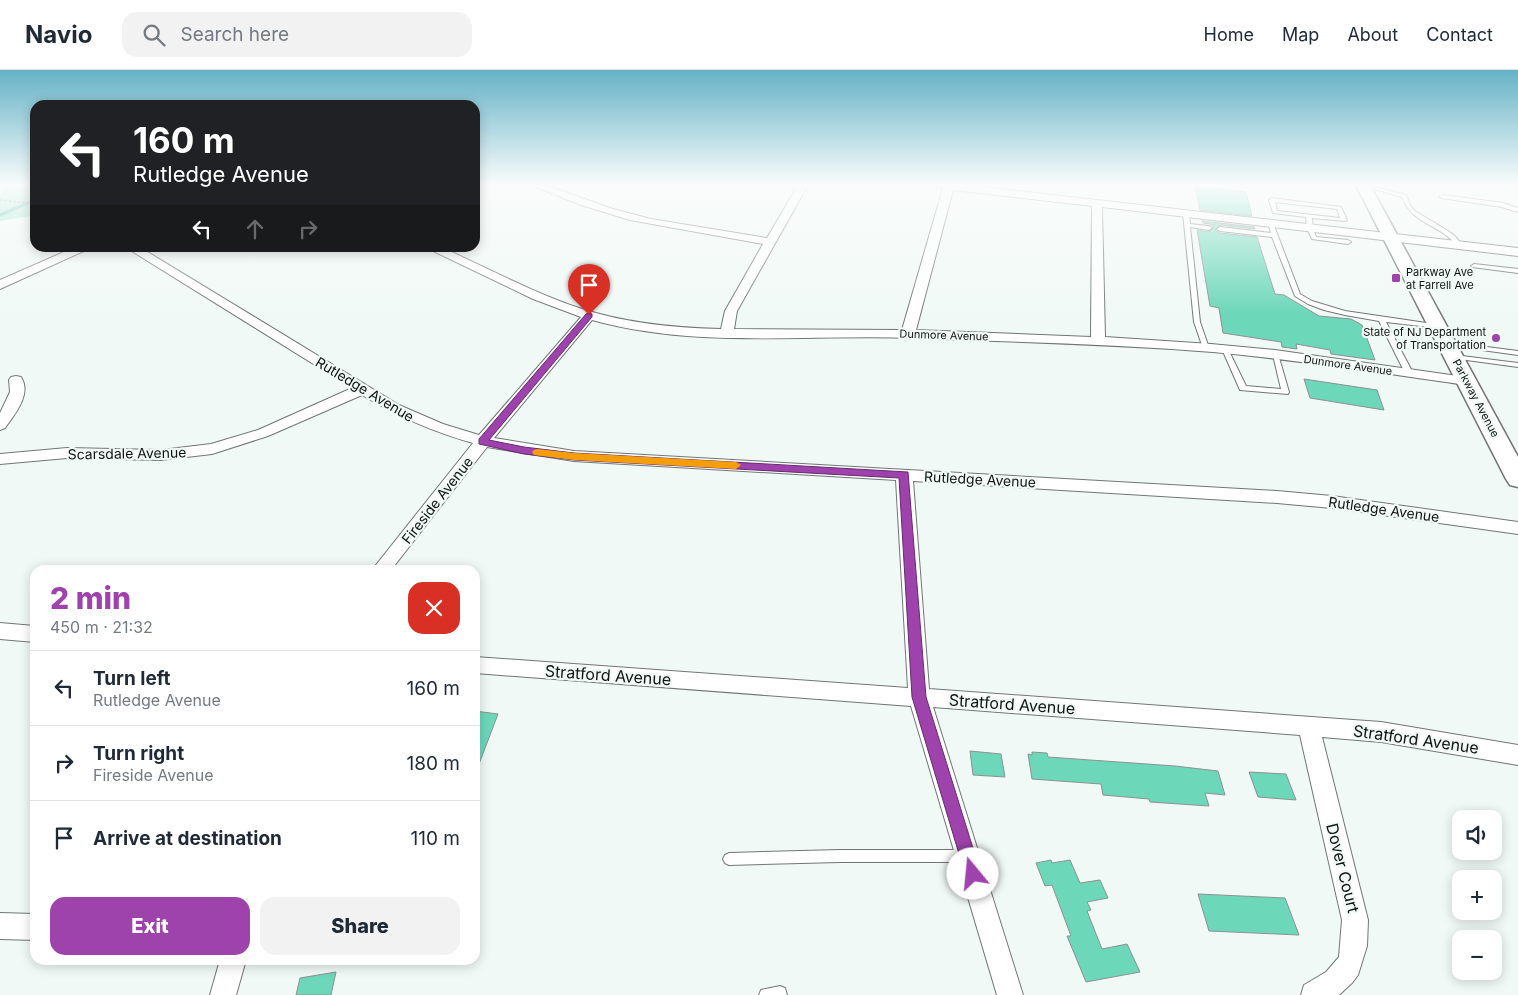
<!DOCTYPE html>
<meta charset="utf-8">
<style>
:root{--surface:#fff;--page:#f2f2f3;--text:#1f2937;--muted:#747a83;--line:#e0e1e3;--accent:#9e42ac}
body{margin:0;font-family:Inter,sans-serif;background:var(--page);color:var(--text);height:100vh;display:flex;flex-direction:column;font-size:19px;white-space:nowrap}
*{box-sizing:border-box;margin:0}
p{font-size:16px;color:var(--muted)}
.icon{flex:none;width:28px;height:28px;fill:none;stroke:currentColor;stroke-width:2;stroke-linecap:round;stroke-linejoin:round}
.map{position:relative;flex:1;overflow:hidden}
.sheet{position:absolute;left:30px;top:495px;width:450px;height:400px;display:flex;flex-direction:column;background:var(--surface);border-radius:15px;box-shadow:0 2px 12px #0003}
.sheet>*{flex:none}
.hud{position:absolute;left:30px;top:30px;width:450px;height:152px;border-radius:15px;box-shadow:0 2px 12px #0003;background:#202124;color:#fff;overflow:hidden}
.tools{position:absolute;left:1452px;top:740px;display:grid;gap:10px}
.tools a{display:grid;place-items:center;width:50px;height:50px;border-radius:10px;background:var(--surface);box-shadow:0 2px 12px #0003;font-size:25px}
.pin{position:absolute;display:grid;place-items:center;width:42px;height:42px;color:#fff;margin:-51px -21px;border-radius:50% 50% 50% 0;rotate:-45deg;box-shadow:0 0 5px #0007}
.pin .icon{rotate:45deg}
.me{position:absolute;width:55px;margin:-28px;rotate:343deg;stroke-linejoin:round;filter:drop-shadow(0 0 4px #0008)}
.turn{display:flex;align-items:center;gap:18px;height:105px;padding:0 20px;font-size:22px}
.turn .icon{width:65px;height:65px;stroke-width:2.5}
.turn b{display:block;font-size:35px;line-height:42px}
.lanes{display:flex;align-items:center;height:48px;padding:0 20px;background:#0003;justify-content:center;gap:25px;direction:ltr}
.lanes .off{opacity:.35}
.round{display:grid;place-items:center;flex:none;width:52px;height:52px;border-radius:15px;background:var(--page)}
.overview{display:flex;align-items:center;justify-content:space-between;height:85px;padding:0 20px}
h1{font-size:30px;font-weight:800;line-height:38px;color:var(--accent)}
.primary-button{display:flex;gap:10px;margin-top:auto;padding:10px 20px}
.primary-button a{flex:1;height:58px;border-radius:15px;background:var(--accent);color:#fff;font-size:20px;font-weight:800;line-height:58px;text-align:center}
.primary-button a+a{background:var(--page);color:var(--text)}
ul{padding:0;list-style:none}
li{display:flex;align-items:center;gap:15px;height:75px;padding:0 20px;border-top:1px solid var(--line)}
li div{flex:1}
li b{display:block;font-size:19px}
li em{font-style:normal}
header{display:flex;align-items:center;gap:30px;box-sizing:border-box;height:70px;padding:0 25px;background:var(--surface);border-bottom:1px solid var(--line)}
header strong{font-size:24px}
nav{display:flex;gap:28px;margin-inline-start:auto;font-size:18px}
.search{width:350px;height:45px;background:var(--page);display:flex;align-items:center;gap:12px;box-sizing:border-box;padding:0 18px;border-radius:15px;color:var(--muted);font-size:19px}
.map>svg:first-child{display:block}
.green{fill:#97e2cb}
.lines{fill:none;stroke-linecap:round;stroke-linejoin:round}
.stream{stroke:#42b093;stroke-width:3}
.building{fill:#6dd7b9;stroke:#8b9290}
.service-casing{stroke:#707674;stroke-width:2}
.minor-casing{stroke:#707674;stroke-width:2}
.secondary-casing{stroke:#707674;stroke-width:3}
.path{stroke:#818785;stroke-width:2;stroke-dasharray:2.5 2;stroke-linecap:butt}
.service{fill:#fff;fill-rule:evenodd}
.minor{fill:#fff;fill-rule:evenodd}
.secondary{fill:#fff;fill-rule:evenodd}
.route{fill:#9e42ac;stroke:#672b70}
.slow{fill:#f59e0b}
.poi-dot{fill:#9e42ac;stroke:#f1f9f6;stroke-width:2}
.labels{text-anchor:middle;dominant-baseline:central;stroke-width:4.5;stroke-linejoin:round;paint-order:stroke}
.far-poi-label{font-size:11px;fill:#101312;stroke:#f1f9f6;text-anchor:start}
.far-street-label{font-size:11px;fill:#101312;stroke:#f1f9f6}
.street-label{font-size:14px;fill:#101312;stroke:#f1f9f6}
.near-street-label{font-size:16px;fill:#101312;stroke:#f1f9f6}
</style>
<header>
<strong>Navio</strong>
<div class="search"><svg class="icon" aria-label="search" viewBox="0 0 24 24"><circle cx="10" cy="10" r="6"/><path d="M15 15l6 6"/></svg>Search here</div>
<nav><a>Home</a><a>Map</a><a>About</a><a>Contact</a></nav>
</header>
<div class="map">
<svg width="1518" height="925" viewBox="0 0 1518 925">
<rect width="100%" height="100%" fill="#f1f9f6"/>
<!-- green -->
<path class="green" d="M6,115h29v30l-35,6v-25z"/>
<g class="lines">
<!-- stream -->
<path class="stream" d="M0,145l35,-15"/>
</g>
<!-- building -->
<g class="building">
<path d="M1195,116l51,6 6,24 -52,-6z"/>
<path d="M1202,151l52,6 1,2 -35,-4 -5,5 5,3 37,4 18,57 9,1 35,21 32,3 11,6 13,35 -44,-6 -1,-4 -34,-6 1,5 -15,-2 -1,-5 -58,-9 -4,-25 -9,-2 -13,-76 12,2 5,-5 -4,-3 -7,-1z"/>
<path d="M1304,309l73,11 7,20 -74,-12z"/>
<path d="M475,641l23,3 -22,58 -1,-1z"/>
<path d="M970,681l31,3 4,23 -32,-2z"/>
<path d="M1032,682l15,1 1,4 127,9 43,5 7,24 -20,-2 4,13 -59,-4 -1,-3 -46,-4 -2,-11 -69,-5 -4,-25 4,1z"/>
<path d="M1249,702l37,2 10,26 -38,-3z"/>
<path d="M1051,790l1,3 18,-3 10,23 20,-3 8,18 -21,4 4,8 -4,1 15,38 25,-5 13,28 -54,10 -19,-46h4l-19,-51 -7,1 -9,-23z"/>
<path d="M1198,824l87,4 14,37 -90,-4z"/>
<path d="M336,902l-5,23h-35l4,-17z"/>
</g>
<g class="lines">
<defs>
<g id="service">
<path d="M1360,115h8l38,10 4,10 5,6 33,20 7,5 7,9 -5,1c-16,-22 -45,-21 -55,-49z"/>
<path d="M1443,125l60,8 15,5v4l-16,-5 -61,-9 -1,-1z"/>
<path d="M1272,128l69,9 6,13 -1,1 -34,-3 1,10 3,9 32,3 3,2 -3,2 -36,-5 -5,-11 -1,-11 -33,-4 -4,-13zM1275,132l62,7 3,9 -63,-7z"/>
<path d="M1186,141l3,2 1,11 19,2 3,2 -3,2 -19,-3 10,95 9,26 -3,2 -3,-2 -9,-26 -11,-109z"/>
<path d="M1268,152l5,1 27,71 12,7 33,10 95,14 1,1 -3,2 -52,-6 27,51 -1,2h-6l-27,-54 -34,-6 -21,-5 -16,-6 -13,-8 -23,-59 -52,-6 -3,-2 3,-2 51,6z"/>
<path d="M1474,194l44,5v4l-46,-6 -1,-1z"/>
<path d="M1448,272l70,9v4l-72,-10v-2z"/>
<path d="M1225,277l3,2 18,37 35,3 -8,-34 3,-2 2,1 11,38 -1,2 -48,-4 -18,-41z"/>
<path d="M1454,285l64,8v4l-66,-9 -1,-1z"/>
<path d="M840,780h127l4,2 2,4 -2,4 -4,2h-127l-111,3 -4,-2 -2,-4 2,-4 4,-2z"/>
<path d="M780,916l5,2 2,7h-28l2,-5z"/>
</g>
<g id="minor">
<path d="M531,115h14l68,24 38,10 116,19 31,-53h10l-71,126 -3,18 168,1 41,-142 -6,-1 -1,-2h29l553,63v8l-416,-49 3,130 106,7 64,6 197,28 2,3 -2,3 -5,1c-85,-12 -169,-25 -254,-33 -100,-8 -200,-10 -300,-14 -106,-4 -217,11 -321,-18l-98,118 80,13 703,40 55,5 186,26v12l-186,-26 -55,-5 -364,-22 16,208 452,33 137,23v20l-137,-23 -59,-5 46,183 -1,26 -9,29 -6,8 -13,12h-38l3,-10 22,-13 13,-15 3,-37 -42,-185 -367,-28 90,288h-26l-86,-289 -436,-33v-16l433,31 -12,-208 -322,-19 -87,-14 -96,123h-19l101,-127c-40,-11 -76,-27 -111,-48l-94,41 -56,18 -51,6 -94,-2 -67,6v-10l67,-6 94,2 50,-6 47,-14 94,-42 -222,-138 -1,-2h12l258,157 44,19 36,11 102,-118 -48,-18 -102,-49 -1,-2h13c46,21 91,45 139,61 44,14 93,19 139,20l4,-18 38,-67 -133,-24 -49,-15zM953,120l139,16 -1,131 -175,-7z"/>
<path d="M73,178h15l-2,2 -86,39v-9z"/>
<path d="M16,306l5,1c11,17 -6,37 -16,51l-5,2v-17l10,-21 -1,-12 2,-3z"/>
<path d="M0,553l35,3v16l-35,-3z"/>
<path d="M0,843l35,1v26l-35,-1z"/>
<path d="M220,890h26l-10,35h-26z"/>
</g>
<path id="secondary" d="M1356,115h14l148,272v30l-8,-2 -4,-6z"/>
</defs>
<!-- service casing -->
<use href="#service" class="service-casing"/>
<!-- minor casing -->
<use href="#minor" class="minor-casing"/>
<!-- secondary casing -->
<use href="#secondary" class="secondary-casing"/>
<!-- path -->
<path class="path" d="M0,130l35,4"/>
<!-- service -->
<use href="#service" class="service"/>
<!-- minor -->
<use href="#minor" class="minor"/>
<!-- secondary -->
<use href="#secondary" class="secondary"/>
</g>
<!-- sky -->
<linearGradient id="sky" x2="0" y2="1"><stop stop-color="#65b2c6"/><stop offset="0.47" stop-color="#f9fcfb"/><stop offset="1" stop-color="#f9fcfb" stop-opacity="0"/></linearGradient>
<rect width="1518" height="244" fill="url(#sky)"/>
<!-- route -->
<path class="route" d="M589,243l3,1v3l-103,123 35,7 50,6 334,19 18,225 55,177 -3,5 -5,3 -6,-3 -2,-5 -53,-177 -13,-219 -325,-18 -50,-6 -45,-10v-5l107,-125z"/>
<!-- slow -->
<path class="slow" d="M537,379l37,4 162,9 5,3 -5,4 -162,-9 -40,-5 -2,-3 2,-2z"/>
<!-- markers -->
<g class="poi-dot">
<rect x="1391" y="203" width="10" height="10" rx="2.5"/>
<circle cx="1496" cy="268" r="5"/>
</g>
<g class="labels">
<!-- far-poi labels -->
<g class="far-poi-label">
<text x="1406" y="202">Parkway Ave<tspan x="1406" dy="13">at Farrell Ave</tspan></text>
<text x="1486" y="262" text-anchor="end">State of NJ Department<tspan x="1486" dy="13">of Transportation</tspan></text>
</g>
<!-- far-street labels -->
<g class="far-street-label">
<text transform="translate(944 265) rotate(2)">Dunmore Avenue</text>
<text transform="translate(1348 295) rotate(8)">Dunmore Avenue</text>
<text transform="translate(1476 328) rotate(62)">Parkway Avenue</text>
</g>
<!-- street labels -->
<g class="street-label">
<text transform="translate(365 319) rotate(31)">Rutledge Avenue</text>
<text transform="translate(127 383) rotate(-1)">Scarsdale Avenue</text>
<text transform="translate(980 409) rotate(3)">Rutledge Avenue</text>
<text transform="translate(437 430) rotate(-52)">Fireside Avenue</text>
<text transform="translate(1384 439) rotate(8)">Rutledge Avenue</text>
</g>
<!-- near-street labels -->
<g class="near-street-label">
<text transform="translate(608 605) rotate(4)">Stratford Avenue</text>
<text transform="translate(1012 634) rotate(4)">Stratford Avenue</text>
<text transform="translate(1416 669) rotate(8)">Stratford Avenue</text>
<text transform="translate(1343 798) rotate(76)">Dover Court</text>
</g>
</g>
</svg>
<div class="tools">
<a><svg class="icon" aria-label="sound" viewBox="0 0 24 24"><path d="M4 9h4l5-4v14l-5-4H4zM17 9q2 3 0 6"/></svg></a>
<a>+</a>
<a>−</a>
</div>
<div class="pin" style="left:589px;top:245px;background:#d93025"><svg class="icon" aria-label="arrive" viewBox="0 0 24 24"><path d="M6 21V4h12l-3 4 3 4H6"/></svg></div>
<svg class="me" style="left:973px;top:804px" viewBox="-20 -20 40 40"><circle r="19" fill="#fff"/><path d="M0-13L10 11 0 6-10 11z" fill="#9e42ac"/></svg>
<div class="hud">
<div class="turn"><svg class="icon" aria-label="left" viewBox="0 0 24 24"><path d="M17 20v-9H6M10 6l-5 5 5 5"/></svg><div><b>160 m</b>Rutledge Avenue</div></div>
<div class="lanes"><svg class="icon" aria-label="left" viewBox="0 0 24 24"><path d="M17 20v-9H6M10 6l-5 5 5 5"/></svg><svg class="icon off" aria-label="ahead" viewBox="0 0 24 24"><path d="M12 20V5M6 11l6-6 6 6"/></svg><svg class="icon off" aria-label="right" viewBox="0 0 24 24"><path d="M7 20v-9h11M14 6l5 5-5 5"/></svg></div>
</div>
<section class="sheet">
<div class="overview"><div><h1>2 min</h1><p>450 m · 21:32</p></div><a class="round" style="background:#d93025;color:#fff"><svg class="icon" aria-label="close" viewBox="0 0 24 24"><path d="M6 6l12 12M18 6L6 18"/></svg></a></div>
<ul>
<li><svg class="icon" aria-label="left" viewBox="0 0 24 24"><path d="M17 20v-9H6M10 6l-5 5 5 5"/></svg><div><b>Turn left</b><p>Rutledge Avenue</p></div><em>160 m</em></li>
<li><svg class="icon" aria-label="right" viewBox="0 0 24 24"><path d="M7 20v-9h11M14 6l5 5-5 5"/></svg><div><b>Turn right</b><p>Fireside Avenue</p></div><em>180 m</em></li>
<li><svg class="icon" aria-label="arrive" viewBox="0 0 24 24"><path d="M6 21V4h12l-3 4 3 4H6"/></svg><div><b>Arrive at destination</b></div><em>110 m</em></li>
</ul>
<div class="primary-button"><a>Exit</a><a>Share</a></div>
</section>
</div>
